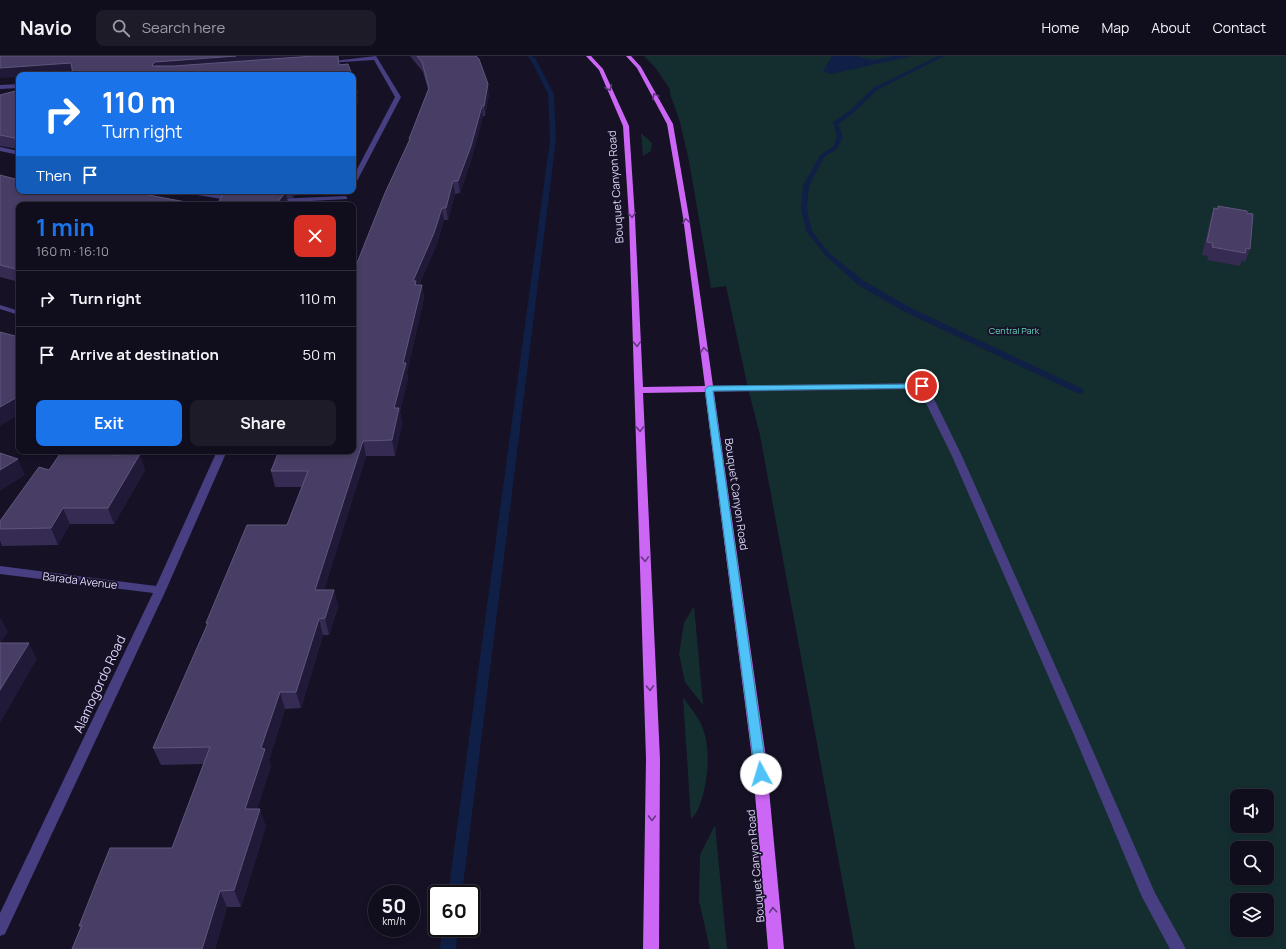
<!DOCTYPE html>
<meta charset="utf-8">
<style>
:root{--surface:#100d1c;--page:#1e1b29;--text:#f1f3f6;--muted:#9c9ca3;--line:#302d3b;--accent:#1a73e8}
body{margin:0;font-family:Manrope,sans-serif;background:var(--page);color:var(--text);height:100vh;display:flex;flex-direction:column;font-size:15px;white-space:nowrap}
*{box-sizing:border-box;margin:0}
p{font-size:13px;color:var(--muted)}
.icon{flex:none;width:22px;height:22px;fill:none;stroke:currentColor;stroke-width:2;stroke-linecap:round;stroke-linejoin:round}
.map{position:relative;flex:1;overflow:hidden}
.side{position:absolute;left:16px;top:146px;width:340px;height:252px;display:flex;flex-direction:column;background:var(--surface);border-radius:8px;box-shadow:0 2px 6px #0003,0 0 0 1px var(--line)}
.side>*{flex:none}
.guide{position:absolute;left:16px;top:16px;width:340px;height:122px;border-radius:8px;box-shadow:0 2px 6px #0003,0 0 0 1px var(--line);background:#1a73e8;color:#fff;overflow:hidden}
.tools{position:absolute;left:1230px;top:733px;display:grid;gap:8px}
.tools a{display:grid;place-items:center;width:44px;height:44px;border-radius:8px;background:var(--surface);box-shadow:0 2px 6px #0003,0 0 0 1px var(--line);font-size:20px}
.speed{position:absolute;left:368px;top:829px;display:flex;gap:8px;font-size:20px;font-weight:700;text-align:center}
.speed>*{display:grid;place-content:center;width:52px;height:52px;border-radius:50%;background:var(--surface);box-shadow:0 2px 6px #0003,0 0 0 1px var(--line);line-height:1}
.speed small{font-size:10px;font-weight:400}
.speed .limit{border:2px solid #111;border-radius:6px;background:#fff;color:#111}
.pin{position:absolute;display:grid;place-items:center;width:34px;height:34px;color:#fff;margin:-17px;border:2px solid #fff;border-radius:50%;box-shadow:0 1px 4px #0007}
.me{position:absolute;width:44px;margin:-22px;rotate:354deg;stroke-linejoin:round;filter:drop-shadow(0 0 3px #0008)}
.turn{display:flex;align-items:center;gap:14px;height:84px;padding:0 20px;font-size:18px}
.turn .icon{width:52px;height:52px;stroke-width:2.5}
.turn b{display:block;font-size:28px;line-height:34px}
.then{display:flex;align-items:center;height:38px;padding:0 20px;background:#0003;gap:8px;font-size:15px}
.round{display:grid;place-items:center;flex:none;width:42px;height:42px;border-radius:8px;background:var(--page)}
.head{display:flex;align-items:center;justify-content:space-between;height:68px;padding:0 20px}
h1{font-size:24px;font-weight:700;line-height:30px;color:var(--accent)}
.button{display:flex;gap:8px;margin-top:auto;padding:8px 20px}
.button a{flex:1;height:46px;border-radius:8px;background:var(--accent);color:#fff;font-size:16px;font-weight:700;line-height:46px;text-align:center}
.button a+a{background:var(--page);color:var(--text)}
ul{padding:0;list-style:none}
li{display:flex;align-items:center;gap:12px;height:56px;padding:0 20px;border-top:1px solid var(--line)}
li div{flex:1}
li b{display:block;font-size:15px}
li em{font-style:normal}
header{display:flex;align-items:center;gap:24px;box-sizing:border-box;height:56px;padding:0 20px;background:var(--surface);border-bottom:1px solid var(--line)}
header strong{font-size:19px}
nav{display:flex;gap:22px;margin-inline-start:auto;font-size:14px}
.search{width:280px;height:36px;background:var(--page);display:flex;align-items:center;gap:10px;box-sizing:border-box;padding:0 14px;border-radius:8px;color:var(--muted);font-size:15px}
.map>svg:first-child{display:block}
.green{fill:#142e2f;fill-rule:evenodd}
.water{fill:#101f45}
.lines{fill:none;stroke-linecap:round;stroke-linejoin:round}
.stream{fill:#101f45;fill-rule:evenodd}
.street{fill:#473f81;fill-rule:evenodd}
.primary{fill:#cb66f5;fill-rule:evenodd}
.wall{fill:#362b52}
.shaded-wall{fill:#211938}
.building{fill:#483d64;stroke:#60567c}
.oneway{stroke:#673783}
.route{fill:#4fc3f7;stroke:#337fa1}
.labels{text-anchor:middle;dominant-baseline:central;stroke-width:3.5;stroke-linejoin:round;paint-order:stroke}
.far-park-label{font-size:9px;fill:#67d8c5;stroke:#161125}
.street-label{font-size:11px;fill:#dfd7fc;stroke:#161125}
.near-street-label{font-size:13px;fill:#dfd7fc;stroke:#161125}
</style>
<header>
<strong>Navio</strong>
<div class="search"><svg class="icon" aria-label="search" viewBox="0 0 24 24"><circle cx="10" cy="10" r="6"/><path d="M15 15l6 6"/></svg>Search here</div>
<nav><a>Home</a><a>Map</a><a>About</a><a>Contact</a></nav>
</header>
<div class="map">
<svg width="1286" height="893" viewBox="0 0 1286 893">
<rect width="100%" height="100%" fill="#161125"/>
<!-- green -->
<g class="green">
<path d="M644,0h642v893h-431l-95,-514 -12,-47 -22,-102 -15,2 -22,-127 -9,-39 -10,-28v-5l-16,-23zM1237,740h30v30h-30zM1237,792h30v30h-30zM1237,844h30v30h-30z"/>
<path d="M641,77l11,10 -1,8 -8,5z"/>
<path d="M694,550l9,99 -18,-23 -6,-28 5,-31z"/>
<path d="M683,641c5,8 11,15 16,23 12,22 10,52 4,75 -3,9 -5,18 -12,24z"/>
<path d="M715,769l12,124h-17l-11,-48 1,-46z"/>
</g>
<!-- water -->
<path class="water" d="M832,0h23l18,4 22,-4h17l-81,18 -8,-3z"/>
<g class="lines">
<!-- stream -->
<g class="stream">
<path d="M527,0h5l3,2 19,36 2,46 -94,754h-14l102,-754 -2,-46 -17,-34z"/>
<path d="M938,0h6l-67,34 -25,24 -14,10 5,13 -6,12 -13,8 -15,29 -2,23 5,22 18,23 34,27 47,27 172,81 1,2 -1,2h-6l-172,-81 -47,-27 -32,-29 -20,-25 -5,-22 2,-23 17,-31 13,-8 4,-10 -4,-15 15,-10 25,-24z"/>
<path d="M442,872h16l-2,21h-16z"/>
</g>
<!-- street -->
<g class="street">
<path d="M376,0l25,41 -45,86 -3,2v-8l42,-80 -21,-37 -47,3 -2,-1z"/>
<path d="M19,28v4l-19,1v-4z"/>
<path d="M0,91l19,4v4l-19,-4z"/>
<path d="M182,135h15l37,6 3,2 -3,2 -49,-8z"/>
<path d="M345,140l2,1v2l-73,4 -3,-2 3,-2z"/>
<path d="M0,249l19,6v4l-19,-6z"/>
<path d="M922,327l3,1 11,19 26,53 124,279 69,158 31,56h-16l-28,-52 -68,-162 -122,-279 -33,-67 -210,3 -4,-3 4,-3z"/>
<path d="M217,395h10l-61,139 -161,344 -5,2v-23l153,-320 -153,-19v-8l156,20z"/>
</g>
<!-- primary -->
<path class="primary" d="M586,0h5l12,13 26,57 6,92 8,169 62,-1 -22,-169 -16,-93 -30,-56 -11,-12h5l10,11 32,57 16,93 77,541 18,191h-16l-16,-191 -47,-366 -62,1 17,366 -1,190h-16l3,-190 -17,-541 -6,-92 -24,-56z"/>
</g>
<!-- wall -->
<g class="wall">
<path d="M410,0h66l13,38 -4,22h-2l-11,41 -12,36 -5,1 -7,26h-4l-8,26 -17,39h3l2,13 -17,74 1,6 -8,33 2,12 -7,33h-29l-42,134h10l4,17 -9,28h-6l-22,73 -16,1 -16,51 2,6 -14,43 9,17 -25,81h-14l-12,42h-143l8,-21 -1,-2 93,-78 32,-84 -43,1 -8,-17 54,-123 -1,-2 81,-98 15,-38h-27l-4,-16 82,-20 56,-309v-3l19,-49 -5,-18z"/>
<path d="M19,34v60v-1l-19,-3v-51z"/>
<path d="M0,119l19,16h124l-5,2 -119,12v77l-19,-5z"/>
<path d="M226,135h73l-6,7h-6l1,6z"/>
<path d="M1218,150l32,43 -5,13 -3,-1 -2,5 -33,-6 1,-4 -6,-1 8,-34 4,-13 4,1z"/>
<path d="M130,395l-3,4 18,15 -31,54h-44l-12,21 -56,1 -2,-5v-20l49,-51z"/>
</g>
<!-- shaded-wall -->
<g class="shaded-wall">
<path d="M236,0h103v2l2,17 -2,-10 -181,8 -6,-8 3,-3z"/>
<path d="M71,7l3,10 -31,2h-24v2l-19,1v-10z"/>
<path d="M488,28l1,10 -4,22 -1,-10z"/>
<path d="M357,36l2,10 -6,10v-14z"/>
<path d="M482,50l1,10 -11,41 -12,36 -2,-12z"/>
<path d="M453,125l2,13 -7,26 -2,-12z"/>
<path d="M117,135h26l-23,10z"/>
<path d="M292,135h7l-6,7z"/>
<path d="M286,136l2,12v1h-13z"/>
<path d="M442,152l2,12 -8,26 -19,43 -4,-8z"/>
<path d="M422,229l2,13 -17,74 1,6 -8,33 2,12 -7,33 -3,-16 2,-32 9,-45z"/>
<path d="M19,340v19l-19,11v-19z"/>
<path d="M363,385l3,15 -47,151 -4,-17z"/>
<path d="M114,395h16l-12,20 -6,-16z"/>
<path d="M140,398l5,16 -31,54 -6,-16z"/>
<path d="M18,403l7,16 -25,16v-21z"/>
<path d="M63,452l7,16 -12,21 -7,-17z"/>
<path d="M334,534l4,17 -9,28 -4,-17z"/>
<path d="M0,561l8,15 -8,12z"/>
<path d="M319,563l4,16 -22,73 -5,-16z"/>
<path d="M29,587l8,16 -37,64v-33z"/>
<path d="M280,636l5,17 -16,51 2,6 -19,60 -7,-17 16,-61z"/>
<path d="M260,753l6,17 -25,81 -7,-17z"/>
<path d="M220,835l7,16 -12,42h-13z"/>
</g>
<!-- building -->
<g class="building">
<path d="M0,0h236l-81,6 -3,3 1,1h21l140,-10h24l1,9 9,-1 4,11h-281l2,-1 -2,-11 -71,5z"/>
<path d="M417,0h59l3,3 9,25 -4,22h-2l-11,40 -13,35h-5l-7,27h-4l-8,25 -21,48h3l-1,4h7l-19,78h3l-12,45h5l-7,32 -29,1 -48,149h19l-9,28 -6,1 -23,73h-16l-19,56 4,1 -20,60h15l-26,81 -14,1 -18,58h-130l10,-24 -3,1 13,-33 18,-45h62l38,-101 -57,1 55,-125h-2l41,-98h40l21,-54h-37l8,-20h74v-178l32,-80 25,-54h-1l20,-51 -7,-26z"/>
<path d="M353,22l4,14 -4,6z"/>
<path d="M19,34v54l-3,-1 -1,-5 -15,-3v-40z"/>
<path d="M0,119l19,5v11h108l75,14h-183v65l-19,-5z"/>
<path d="M226,135h14l23,2 23,-1 -11,13h-59z"/>
<path d="M1218,150l29,5v2l6,1 -3,35 -4,-1 -1,5 -33,-6 1,-4 -6,-1 7,-34 4,1z"/>
<path d="M0,276l19,5v59l-19,11z"/>
<path d="M62,395h52l-2,4 28,-1 -32,54h-45l-12,20 -51,1v-8l39,-54 10,3z"/>
<path d="M0,397l18,6 -18,11z"/>
<path d="M0,587h29l-29,47z"/>
</g>
<!-- one-way arrows -->
<defs><path id="oneway-chevron" d="M-2-3.5L2.5 0L-2 3.5" fill="none" stroke-width="1.6" stroke-linecap="round" stroke-linejoin="round"/></defs>
<g class="oneway">
<use href="#oneway-chevron" transform="translate(609 32) rotate(66)"/>
<use href="#oneway-chevron" transform="translate(655 40) rotate(-118)"/>
<use href="#oneway-chevron" transform="translate(632 159) rotate(87)"/>
<use href="#oneway-chevron" transform="translate(686 165) rotate(-98)"/>
<use href="#oneway-chevron" transform="translate(637 288) rotate(88)"/>
<use href="#oneway-chevron" transform="translate(704 294) rotate(-98)"/>
<use href="#oneway-chevron" transform="translate(640 373) rotate(88)"/>
<use href="#oneway-chevron" transform="translate(645 503) rotate(88)"/>
<use href="#oneway-chevron" transform="translate(650 632) rotate(88)"/>
<use href="#oneway-chevron" transform="translate(652 762) rotate(91)"/>
<use href="#oneway-chevron" transform="translate(773 854) rotate(-95)"/>
</g>
<!-- route -->
<path class="route" d="M922,328l4,2 -1,2 -212,3 54,383 -2,4 -4,1 -5,-1 -1,-4 -50,-385 4,-3z"/>
<g class="labels">
<!-- far-park labels -->
<g class="far-park-label">
<text x="1014" y="274">Central Park</text>
</g>
<!-- street labels -->
<g class="street-label">
<text transform="translate(615 131) rotate(-94)">Bouquet Canyon Road</text>
<text transform="translate(737 438) rotate(82)">Bouquet Canyon Road</text>
<text transform="translate(80 524) rotate(7)">Barada Avenue</text>
<text transform="translate(755 810) rotate(-95)">Bouquet Canyon Road</text>
</g>
<!-- near-street labels -->
<g class="near-street-label">
<text transform="translate(99 628) rotate(-65)">Alamogordo Road</text>
</g>
</g>
</svg>
<div class="tools">
<a><svg class="icon" aria-label="sound" viewBox="0 0 24 24"><path d="M4 9h4l5-4v14l-5-4H4zM17 9q2 3 0 6"/></svg></a>
<a><svg class="icon" aria-label="search" viewBox="0 0 24 24"><circle cx="10" cy="10" r="6"/><path d="M15 15l6 6"/></svg></a>
<a><svg class="icon" aria-label="layers" viewBox="0 0 24 24"><path d="M12 4l9 5-9 5-9-5zM3 14l9 5 9-5"/></svg></a>
</div>
<div class="speed"><div>50<small>km/h</small></div><div class="limit">60</div></div>
<div class="pin" style="left:922px;top:330px;background:#d93025"><svg class="icon" aria-label="arrive" viewBox="0 0 24 24"><path d="M6 21V4h12l-3 4 3 4H6"/></svg></div>
<svg class="me" style="left:761px;top:718px" viewBox="-20 -20 40 40"><circle r="19" fill="#fff"/><path d="M0-13L10 11 0 6-10 11z" fill="#4fc3f7"/></svg>
<div class="guide">
<div class="turn"><svg class="icon" aria-label="right" viewBox="0 0 24 24"><path d="M7 20v-9h11M14 6l5 5-5 5"/></svg><div><b>110 m</b>Turn right</div></div>
<div class="then">Then<svg class="icon" aria-label="arrive" viewBox="0 0 24 24"><path d="M6 21V4h12l-3 4 3 4H6"/></svg></div>
</div>
<section class="side">
<div class="head"><div><h1>1 min</h1><p>160 m · 16:10</p></div><a class="round" style="background:#d93025;color:#fff"><svg class="icon" aria-label="close" viewBox="0 0 24 24"><path d="M6 6l12 12M18 6L6 18"/></svg></a></div>
<ul>
<li><svg class="icon" aria-label="right" viewBox="0 0 24 24"><path d="M7 20v-9h11M14 6l5 5-5 5"/></svg><div><b>Turn right</b></div><em>110 m</em></li>
<li><svg class="icon" aria-label="arrive" viewBox="0 0 24 24"><path d="M6 21V4h12l-3 4 3 4H6"/></svg><div><b>Arrive at destination</b></div><em>50 m</em></li>
</ul>
<div class="button"><a>Exit</a><a>Share</a></div>
</section>
</div>
